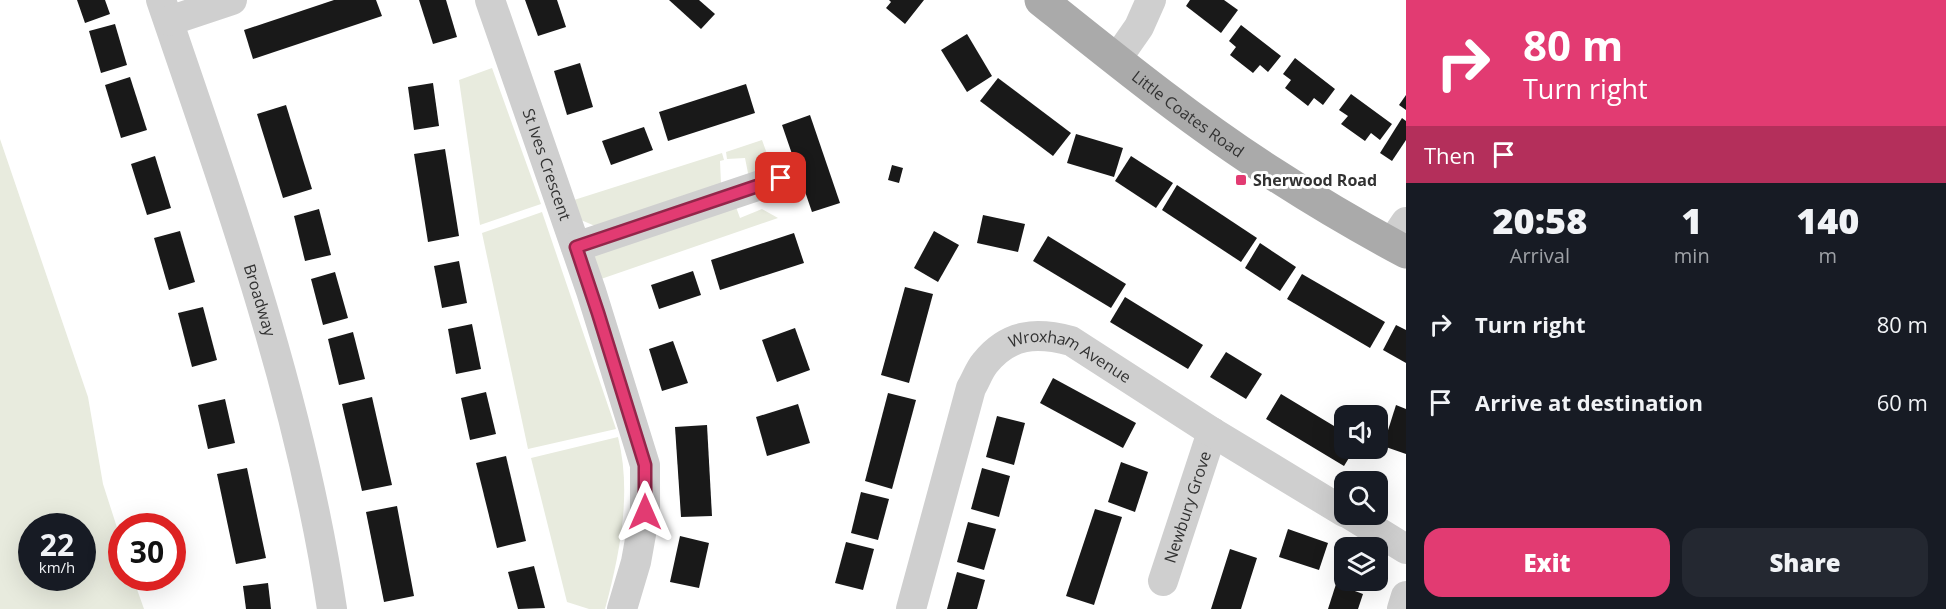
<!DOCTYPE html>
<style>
:root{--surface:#171b24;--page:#242831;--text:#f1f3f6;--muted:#9ea1a6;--accent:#e23b72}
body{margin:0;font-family:"Open Sans",sans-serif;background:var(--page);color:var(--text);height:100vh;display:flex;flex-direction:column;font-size:22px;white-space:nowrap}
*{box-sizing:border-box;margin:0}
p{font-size:20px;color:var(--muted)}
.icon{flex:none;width:33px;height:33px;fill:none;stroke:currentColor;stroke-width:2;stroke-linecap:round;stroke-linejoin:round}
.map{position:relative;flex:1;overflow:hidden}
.sheet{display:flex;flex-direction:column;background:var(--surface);width:540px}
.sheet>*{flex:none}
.hud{background:#e23b72;color:#fff;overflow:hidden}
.fabs{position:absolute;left:1334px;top:405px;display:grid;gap:12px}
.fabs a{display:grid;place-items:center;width:54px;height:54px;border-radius:12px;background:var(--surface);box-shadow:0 6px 24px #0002;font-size:30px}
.speed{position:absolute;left:18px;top:513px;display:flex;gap:12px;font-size:30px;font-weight:700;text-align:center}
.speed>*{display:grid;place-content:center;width:78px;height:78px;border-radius:50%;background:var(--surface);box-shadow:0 6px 24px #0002;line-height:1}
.speed small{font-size:15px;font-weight:400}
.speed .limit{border:9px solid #d22;background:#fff;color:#111}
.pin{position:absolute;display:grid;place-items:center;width:51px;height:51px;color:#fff;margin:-26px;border-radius:12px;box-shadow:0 3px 9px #0006}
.me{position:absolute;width:66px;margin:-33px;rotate:0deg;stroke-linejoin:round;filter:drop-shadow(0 0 4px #0008)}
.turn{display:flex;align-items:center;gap:21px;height:126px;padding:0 18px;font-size:27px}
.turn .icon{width:78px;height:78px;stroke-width:2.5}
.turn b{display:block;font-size:42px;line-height:51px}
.then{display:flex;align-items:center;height:57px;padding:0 18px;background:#0003;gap:12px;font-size:22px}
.eta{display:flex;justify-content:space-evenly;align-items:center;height:102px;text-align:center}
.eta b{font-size:36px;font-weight:800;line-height:42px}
.button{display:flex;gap:12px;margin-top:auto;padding:12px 18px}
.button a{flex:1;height:69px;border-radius:18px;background:var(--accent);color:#fff;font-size:24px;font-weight:800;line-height:69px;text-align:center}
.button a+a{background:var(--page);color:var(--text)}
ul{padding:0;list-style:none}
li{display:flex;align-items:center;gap:18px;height:78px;padding:0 18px}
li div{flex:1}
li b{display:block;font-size:22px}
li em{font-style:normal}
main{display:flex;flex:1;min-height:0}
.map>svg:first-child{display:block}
.green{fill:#e8ebde;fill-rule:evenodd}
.building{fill:#191919}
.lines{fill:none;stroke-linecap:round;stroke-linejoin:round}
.minor{stroke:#cfcfcf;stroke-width:30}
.major{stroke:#aaa;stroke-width:33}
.route-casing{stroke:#93264a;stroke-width:15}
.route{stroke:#e23b72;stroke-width:10}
.poi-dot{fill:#e23b72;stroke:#fff;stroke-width:2}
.labels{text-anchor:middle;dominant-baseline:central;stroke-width:6;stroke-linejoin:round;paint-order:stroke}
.street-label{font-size:16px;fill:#323232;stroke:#fff}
.poi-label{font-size:16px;font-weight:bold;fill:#323232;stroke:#fff;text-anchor:start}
</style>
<main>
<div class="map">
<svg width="1406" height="609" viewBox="0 0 1406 609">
<rect width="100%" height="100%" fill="#fff"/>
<!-- green -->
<g class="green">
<path d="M492,68l49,136 -61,21 -21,-145z"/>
<path d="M0,139l88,258 15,87 18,56 1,38h11l11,31h-144zM32,526h50v52h-50z"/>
<path d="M762,140l12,33 -25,5 -4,-20 -18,1 -1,-7z"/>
<path d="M722,153l2,7 -4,1 1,23 -126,42 -14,-6 -7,-20z"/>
<path d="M736,207l4,11 22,-9 16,9 -177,61 -7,-21 3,-5z"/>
<path d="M542,212l74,217 -88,20 -46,-216z"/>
<path d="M618,437c14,56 2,116 -13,172h-16l-22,-7 -36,-144z"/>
</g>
<!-- building -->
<g class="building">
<path d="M77,0h28l5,14 -25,9z"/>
<path d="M334,0h42l6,16 -129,43 -9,-29z"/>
<path d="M419,0h27l11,37 -24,7z"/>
<path d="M525,0h32l9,27 -28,9z"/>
<path d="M669,0h30l16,14 -14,15z"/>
<path d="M889,0h35l-19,24 -19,-16 5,-6z"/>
<path d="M1190,0h34l14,10 -17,23 -35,-27z"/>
<path d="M115,24l12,41 -26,8 -12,-42z"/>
<path d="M1241,25l40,31 -13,16 -8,-7 -7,8 -23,-18 6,-8 -7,-6z"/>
<path d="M967,34l25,42 -25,16 -26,-42z"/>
<path d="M1295,58l40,31 -12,16 -9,-7 -6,8 -23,-18 6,-8 -8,-6z"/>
<path d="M580,63l13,44 -26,8 -13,-44z"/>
<path d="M130,77l17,53 -26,8 -16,-53z"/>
<path d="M998,78l73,55 -18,23 -73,-55z"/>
<path d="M433,83l6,43 -25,4 -6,-43z"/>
<path d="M746,84l9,29 -87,28 -9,-29z"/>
<path d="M1351,94l41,30 -12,16 -9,-7 -6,8 -24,-17 7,-8 -9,-6z"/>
<path d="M1406,95v15l-7,-5z"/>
<path d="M286,105l26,84 -29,9 -26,-84z"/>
<path d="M810,115l30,88 -28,9 -30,-87z"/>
<path d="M1402,118l4,3v19l-14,21 -12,-8z"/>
<path d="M644,127l9,23 -42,15 -9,-24z"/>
<path d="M1076,134l47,14 -9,29 -47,-14z"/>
<path d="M445,149l14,87 -31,6 -14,-88z"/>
<path d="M155,156l16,52 -24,7 -16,-51z"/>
<path d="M1131,156l42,27 -17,25 -41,-27z"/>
<path d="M892,165l11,3 -4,15 -11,-3z"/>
<path d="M1177,185l80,53 -16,24 -79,-52z"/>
<path d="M319,209l12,46 -26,6 -11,-45z"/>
<path d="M983,215l42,9 -7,28 -41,-9z"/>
<path d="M180,231l15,51 -26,8 -15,-52z"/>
<path d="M934,231l25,14 -21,37 -24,-14z"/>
<path d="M794,233l10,30 -84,27 -9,-30z"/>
<path d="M1048,236l78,48 -15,24 -78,-47z"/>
<path d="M1260,243l36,24 -16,24 -35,-23z"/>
<path d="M459,261l8,42 -25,5 -8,-42z"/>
<path d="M693,271l8,24 -42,14 -8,-24z"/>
<path d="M335,272l13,46 -25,7 -12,-46z"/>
<path d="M1302,274l83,48 -15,26 -83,-49z"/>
<path d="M905,287l28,7 -24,89 -28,-8z"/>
<path d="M1125,297l78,48 -15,24 -78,-47z"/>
<path d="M203,307l14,53 -25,7 -14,-54z"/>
<path d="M472,324l9,45 -25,5 -8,-45z"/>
<path d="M1396,325l10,5v33l-23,-13z"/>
<path d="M795,328l15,42 -33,12 -15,-42z"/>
<path d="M353,332l12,47 -26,6 -11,-46z"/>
<path d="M673,341l15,42 -26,8 -13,-42z"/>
<path d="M1226,352l36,22 -16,25 -36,-22z"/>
<path d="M1053,378l83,45 -13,25 -83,-45z"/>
<path d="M486,392l10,42 -26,6 -9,-42z"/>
<path d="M888,393l28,7 -24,89 -27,-8z"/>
<path d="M1281,394l63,38v16h11l-11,18 -78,-47z"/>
<path d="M372,397l20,88 -30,6 -20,-87z"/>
<path d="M225,399l10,44 -27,6 -10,-44z"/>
<path d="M798,404l12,39 -43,13 -11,-39z"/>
<path d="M1396,405l10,4v45l-23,-8z"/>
<path d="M997,416l28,7 -11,42 -28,-8z"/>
<path d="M707,425l5,91 -31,1 -6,-90z"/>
<path d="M506,456l20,85 -29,7 -21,-85z"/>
<path d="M1121,462l27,10 -13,40 -27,-10z"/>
<path d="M247,468l19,90 -30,6 -19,-90z"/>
<path d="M982,468l28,8 -11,41 -28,-8z"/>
<path d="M861,492l28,7 -11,41 -27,-7z"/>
<path d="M397,506l17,90 -30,6 -18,-90z"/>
<path d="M1095,509l27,8 -28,88 -28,-9z"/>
<path d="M968,522l28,7 -12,41 -27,-8z"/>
<path d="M1288,529l40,14 -9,27 -40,-13z"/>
<path d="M680,536l29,7 -10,45 -29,-6z"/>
<path d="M846,542l28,7 -11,41 -28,-7z"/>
<path d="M1230,549l27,9 -7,22 -9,29h-30z"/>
<path d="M534,566l11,42 -27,1 -10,-37z"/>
<path d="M957,572l28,8 -8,29h-30z"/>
<path d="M268,583l3,26h-25l-3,-23z"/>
<path d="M1336,584l27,10 -5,15h-30z"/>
</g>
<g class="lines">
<!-- minor -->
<g class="minor">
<path id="s1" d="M161,0c68,199 140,400 171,609"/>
<path id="s2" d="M490,0l101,291 54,174v47l-9,50 -14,47"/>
<path d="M169,21l63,-21"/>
<path d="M1116,60l23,-33 12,-27"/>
<path d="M1391,244l15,-22"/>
<path d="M576,247l205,-69"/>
<path d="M1349,514l57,35"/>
<path id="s3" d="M1163,581l49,-149"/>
<path id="s4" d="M911,609l60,-221c5,-8 8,-18 14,-25 24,-30 52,-31 86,-22l141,91 132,80"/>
<path d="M1402,609l4,-13"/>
</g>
<!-- major -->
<path class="major" id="s5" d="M1041,0c75,60 150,121 231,173 43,28 89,55 134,79"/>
</g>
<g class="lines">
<defs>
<path id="route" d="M645,512v-47l-47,-152 -22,-66 205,-69"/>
</defs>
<!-- route casing -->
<use href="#route" class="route-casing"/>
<!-- route -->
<use href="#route" class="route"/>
</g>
<!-- markers -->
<rect class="poi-dot" x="1235" y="174" width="12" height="12" rx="3"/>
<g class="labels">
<!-- street labels -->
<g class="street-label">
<text stroke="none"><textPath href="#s5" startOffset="186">Little Coates Road</textPath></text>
<text stroke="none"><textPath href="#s2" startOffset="174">St Ives Crescent</textPath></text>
<text stroke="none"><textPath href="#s1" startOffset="316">Broadway</textPath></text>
<text stroke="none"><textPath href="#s4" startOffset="356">Wroxham Avenue</textPath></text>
<text stroke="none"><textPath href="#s3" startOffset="78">Newbury Grove</textPath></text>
</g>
<!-- poi labels -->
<g class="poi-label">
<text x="1253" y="180">Sherwood Road</text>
</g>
</g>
</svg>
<div class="fabs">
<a><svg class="icon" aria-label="sound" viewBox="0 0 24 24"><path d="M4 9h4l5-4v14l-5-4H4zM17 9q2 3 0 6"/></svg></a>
<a><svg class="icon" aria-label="search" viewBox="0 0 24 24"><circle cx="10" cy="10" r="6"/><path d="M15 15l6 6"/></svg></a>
<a><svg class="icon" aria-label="layers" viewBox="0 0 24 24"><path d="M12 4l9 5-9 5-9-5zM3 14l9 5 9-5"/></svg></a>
</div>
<div class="speed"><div>22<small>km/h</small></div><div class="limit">30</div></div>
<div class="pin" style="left:781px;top:178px;background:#d93025"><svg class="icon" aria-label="arrive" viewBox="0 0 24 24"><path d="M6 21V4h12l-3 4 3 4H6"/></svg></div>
<svg class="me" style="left:645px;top:512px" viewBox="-20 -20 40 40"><path d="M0-17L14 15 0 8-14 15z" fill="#e23b72" stroke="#fff" stroke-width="4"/></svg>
</div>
<section class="sheet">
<div class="hud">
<div class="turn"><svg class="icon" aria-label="right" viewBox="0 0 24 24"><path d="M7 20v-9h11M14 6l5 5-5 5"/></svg><div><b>80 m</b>Turn right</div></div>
<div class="then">Then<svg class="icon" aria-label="arrive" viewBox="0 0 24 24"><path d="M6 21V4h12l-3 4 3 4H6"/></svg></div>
</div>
<div class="eta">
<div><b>20:58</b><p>Arrival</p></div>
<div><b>1</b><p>min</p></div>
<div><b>140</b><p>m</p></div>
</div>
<ul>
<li><svg class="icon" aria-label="right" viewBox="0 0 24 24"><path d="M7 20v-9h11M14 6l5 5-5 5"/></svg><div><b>Turn right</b></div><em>80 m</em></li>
<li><svg class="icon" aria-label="arrive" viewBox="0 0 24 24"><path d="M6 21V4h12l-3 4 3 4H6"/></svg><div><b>Arrive at destination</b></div><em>60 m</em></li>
</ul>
<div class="button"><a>Exit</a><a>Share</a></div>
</section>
</main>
